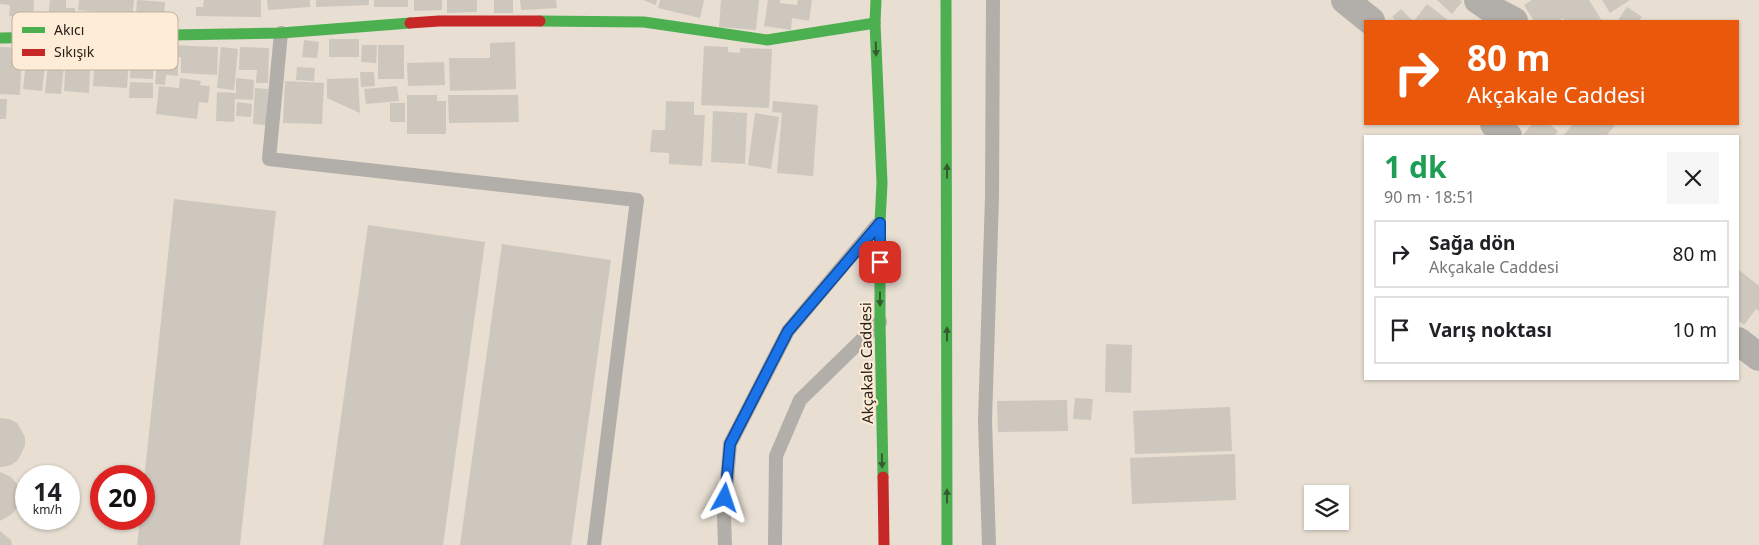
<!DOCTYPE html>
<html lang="tr">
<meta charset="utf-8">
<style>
:root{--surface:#fff;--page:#f6f6f6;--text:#202124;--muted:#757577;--line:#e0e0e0}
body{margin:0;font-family:"Noto Sans",sans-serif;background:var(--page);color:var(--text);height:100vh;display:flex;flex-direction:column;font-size:19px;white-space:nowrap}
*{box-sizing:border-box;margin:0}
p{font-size:16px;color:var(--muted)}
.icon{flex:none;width:28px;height:28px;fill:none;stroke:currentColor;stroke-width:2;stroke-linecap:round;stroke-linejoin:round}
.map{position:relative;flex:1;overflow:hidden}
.panel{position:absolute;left:1364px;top:135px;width:375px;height:245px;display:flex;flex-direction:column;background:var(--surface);border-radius:0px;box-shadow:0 1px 4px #0004}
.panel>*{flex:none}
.hud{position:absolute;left:1364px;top:20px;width:375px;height:105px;border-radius:0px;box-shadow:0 1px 4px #0004;background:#ea580c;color:#fff;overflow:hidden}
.buttons{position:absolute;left:1304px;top:485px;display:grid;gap:10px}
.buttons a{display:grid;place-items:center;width:45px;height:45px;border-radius:0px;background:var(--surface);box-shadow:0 1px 4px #0004;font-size:25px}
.speed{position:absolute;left:15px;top:465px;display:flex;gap:10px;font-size:25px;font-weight:700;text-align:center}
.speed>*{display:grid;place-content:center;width:65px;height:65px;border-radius:50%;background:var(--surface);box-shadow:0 1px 4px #0004;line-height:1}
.speed small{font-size:12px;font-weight:400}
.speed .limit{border:8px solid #d22;background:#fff;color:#111}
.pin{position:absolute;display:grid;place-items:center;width:42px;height:42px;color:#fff;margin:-21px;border-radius:10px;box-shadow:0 2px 8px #0006}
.me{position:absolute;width:55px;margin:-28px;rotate:5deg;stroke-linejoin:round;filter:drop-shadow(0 0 4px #0008)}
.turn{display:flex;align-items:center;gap:18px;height:105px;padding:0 20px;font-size:22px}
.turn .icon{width:65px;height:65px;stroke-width:2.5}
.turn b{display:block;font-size:35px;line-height:42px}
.round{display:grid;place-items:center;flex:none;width:52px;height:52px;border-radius:0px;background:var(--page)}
.summary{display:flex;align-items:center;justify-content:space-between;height:85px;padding:0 20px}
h1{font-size:30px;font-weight:700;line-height:38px;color:#1e9e55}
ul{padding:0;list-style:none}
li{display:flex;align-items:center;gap:15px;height:68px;margin:0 10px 8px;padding:0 10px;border:2px solid var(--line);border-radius:0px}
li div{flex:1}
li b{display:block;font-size:19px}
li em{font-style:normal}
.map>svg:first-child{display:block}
.building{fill:#cec7bd}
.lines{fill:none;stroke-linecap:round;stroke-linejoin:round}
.lane{stroke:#b2aea9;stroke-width:14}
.street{stroke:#b2aea9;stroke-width:28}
.fast{stroke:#4caf50;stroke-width:11}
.jam{stroke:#c62828;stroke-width:11}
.oneway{fill:#365a2f}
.route-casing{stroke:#114b97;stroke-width:12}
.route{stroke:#1a73e8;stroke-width:9}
.labels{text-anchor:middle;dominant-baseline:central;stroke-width:4;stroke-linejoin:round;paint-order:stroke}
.street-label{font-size:15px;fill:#272119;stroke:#ffecd6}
.key{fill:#ffecd6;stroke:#beaf9d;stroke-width:1}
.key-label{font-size:14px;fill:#272119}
</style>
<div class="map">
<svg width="1759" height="545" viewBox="0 0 1759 545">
<rect width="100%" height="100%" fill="#e8ded2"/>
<!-- building -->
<g class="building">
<path d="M0,0h34l-1,17 -24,-1 1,-11 -10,-1z"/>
<path d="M50,0h16v8h9l-1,16 -11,-1 -1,-4 -14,-1z"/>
<path d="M79,0h55l-2,21 -33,-3 1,-6 -22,-2z"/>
<path d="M137,0l28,2 -1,14 -28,-2z"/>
<path d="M204,0h57v17l-65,-1v-9h7z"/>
<path d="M267,0h43v7l-42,3z"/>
<path d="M316,0h53v5l-53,2z"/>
<rect x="374" y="0" width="34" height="7"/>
<path d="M414,0h28v10l-28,1z"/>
<path d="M447,0h30v12l-30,1z"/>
<rect x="494" y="0" width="19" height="13"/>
<path d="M520,0h36l1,8 -36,2z"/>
<path d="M643,0h14l-1,5z"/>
<path d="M660,0h44l-4,18 -42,-10z"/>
<path d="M721,0h38l-3,30 -37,-3z"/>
<path d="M768,0h12v3l17,2 1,-5h14l-3,21 -17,-3 -1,12 -27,-4z"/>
<path d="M1437,0h23l2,2 -10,12z"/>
<path d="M1532,0h57l13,21h-37l-2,-3 -5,3h-24l-10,-16z"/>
<path d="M1602,0h28l-20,13z"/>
<path d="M1427,4l22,17h-35z"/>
<path d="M1627,7l15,10 -3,4h-19l-2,-1z"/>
<path d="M1401,9l11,11 -2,1h-14l-4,-4z"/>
<rect x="329" y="39" width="30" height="18"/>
<path d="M304,40l15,2 -2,16 -15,-1z"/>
<path d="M57,42l21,2 -1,23 13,1 -1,25 -25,-2 2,-34 -10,-1z"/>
<path d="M96,42l34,2 -3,44 -34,-2z"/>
<path d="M515,42l1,47 -66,2 -1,-33h41v-15z"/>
<path d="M167,45l51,2 -1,28 -36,-2v-16h-14z"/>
<path d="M362,45h15l-1,18 -15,-1z"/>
<rect x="378" y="45" width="26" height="34"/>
<path d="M704,46l24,1v5l12,1v-5l32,1 -3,59 -68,-3z"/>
<path d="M0,47l22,1 -2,47 -20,-1z"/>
<path d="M221,47l17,2 -4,41 -17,-2z"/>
<path d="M240,47l29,1 -1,35h-12l1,-13h-18z"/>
<path d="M131,55l22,12v12l-23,-1z"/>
<path d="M444,62l1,23 -37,1 -1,-23z"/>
<path d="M26,63l19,1 -3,27 -19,-2z"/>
<path d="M48,63l16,2 -3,29 -16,-1z"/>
<path d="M157,65l21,1v10l-12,-1 -1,10 -10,-1z"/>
<path d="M297,67l18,1 -1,13 -18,-1z"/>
<path d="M360,72h14l1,14 -14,1z"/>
<path d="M180,78l21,3 -1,4 10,1 -2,17 -9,-1 -2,17 -41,-5 3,-28 20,2z"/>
<path d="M236,78l18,2 -1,20 -18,-1 -1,23 -18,-1 1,-29 19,1z"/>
<path d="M358,78l2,35 -33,-15v-19z"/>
<path d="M285,81l39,2 -2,41 -39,-1z"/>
<path d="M130,82l23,1v15h-24z"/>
<path d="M397,86l2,15 -33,3 -2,-15z"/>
<path d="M255,88l13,1 -2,36 -13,-1z"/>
<path d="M407,95h30v6h9v33h-39z"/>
<path d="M448,95h70l1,27 -70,1z"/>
<path d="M0,99h7l-1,20h-6z"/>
<path d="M666,101l28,1v13h11l-3,51 -33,-2v-11l-19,-1 2,-22h13z"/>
<path d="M773,101l45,4 -5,71 -36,-3 5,-60 -10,-1z"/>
<path d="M237,102l15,2 -1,13 -15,-1z"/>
<rect x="390" y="103" width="15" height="19"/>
<path d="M713,111l34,2 -2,51 -34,-2z"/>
<path d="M755,113l24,4 -8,52 -23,-4z"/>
<path d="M1532,124h17l9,7 -4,5h-32z"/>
<path d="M1573,124h43l-10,12h-43z"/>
<path d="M174,199l102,12 -36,334h-103l3,-26h4v-39z"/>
<path d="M368,225l117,17 -42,303h-120z"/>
<path d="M502,244l109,16 -40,285h-111z"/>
<path d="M1738,269l21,17v25l-3,-2 -12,16 -6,-5z"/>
<path d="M1106,344l26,1 -1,48 -26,-1z"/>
<path d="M1075,398l18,1 -2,21 -18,-1z"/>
<path d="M1067,400l1,31 -70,1 -1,-31z"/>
<path d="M1230,407l2,44 -97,3 -2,-43z"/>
<path d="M0,418l9,1 8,4 8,14v9l-7,14 -7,5 -8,2h-3z"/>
<path d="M1235,454l1,46 -104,4 -2,-46z"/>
<path d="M0,472l11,5 6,7 2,7 1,9 -3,8 -5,6 -12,7z"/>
<path d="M0,531l11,9 1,5h-12z"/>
</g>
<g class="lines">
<!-- lane -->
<g class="lane">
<path d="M281,33l-12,126 368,41 -43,345"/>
<path d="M725,545l-1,-29 6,-72 58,-113 89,-106"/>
<path d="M775,545l1,-89 24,-56 80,-78"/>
<path d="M989,545l-4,-124 7,-224 1,-197"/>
</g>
<!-- street -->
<g class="street">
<path d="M1345,0l26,21"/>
<path d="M1478,0l13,9 23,12"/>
<path d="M1494,124l14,12"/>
<path d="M1738,341l21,16"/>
</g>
<!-- fast -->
<g class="fast">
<path d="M876,0l-1,23 7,160 -2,40v99l3,155"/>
<path d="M946,0l1,545"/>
<path d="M540,21l104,1 123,18 108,-17"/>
<path d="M0,38l281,-5 129,-10"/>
</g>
<!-- jam -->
<g class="jam">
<path d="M410,23l29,-2h101"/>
<path d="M883,477l1,68"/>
</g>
</g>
<!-- one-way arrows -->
<defs><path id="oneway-solid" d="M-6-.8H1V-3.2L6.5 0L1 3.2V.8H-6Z" transform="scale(1.25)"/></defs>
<g class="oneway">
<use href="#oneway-solid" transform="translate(876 49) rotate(88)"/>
<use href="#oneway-solid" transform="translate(947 171) rotate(-90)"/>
<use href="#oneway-solid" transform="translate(880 299) rotate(90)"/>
<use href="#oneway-solid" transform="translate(947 334) rotate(-90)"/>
<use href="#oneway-solid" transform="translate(882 461) rotate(89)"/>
<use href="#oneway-solid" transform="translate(947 496) rotate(-90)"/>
</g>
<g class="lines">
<defs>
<path id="route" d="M725,498l5,-54 58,-113 92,-108v39"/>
</defs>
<!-- route casing -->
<use href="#route" class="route-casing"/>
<!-- route -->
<use href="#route" class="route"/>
</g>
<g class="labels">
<!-- street labels -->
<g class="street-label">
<text transform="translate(866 363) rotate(-91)">Akçakale Caddesi</text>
</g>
</g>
<!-- legend -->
<rect x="12" y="12" width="166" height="58" rx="8" class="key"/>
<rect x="22" y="27" width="23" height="6" fill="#4caf50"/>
<rect x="22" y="49" width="23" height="7" fill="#c62828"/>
<g class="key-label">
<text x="54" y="35">Akıcı</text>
<text x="54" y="57">Sıkışık</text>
</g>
</svg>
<div class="buttons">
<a><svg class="icon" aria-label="layers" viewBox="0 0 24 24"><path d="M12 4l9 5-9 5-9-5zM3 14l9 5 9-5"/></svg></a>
</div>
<div class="speed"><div>14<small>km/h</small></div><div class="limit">20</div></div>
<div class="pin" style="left:880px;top:262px;background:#d93025"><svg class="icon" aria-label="arrive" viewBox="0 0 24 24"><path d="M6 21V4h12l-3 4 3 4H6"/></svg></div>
<svg class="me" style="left:725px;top:498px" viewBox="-20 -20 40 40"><path d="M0-17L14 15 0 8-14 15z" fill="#1a73e8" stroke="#fff" stroke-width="4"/></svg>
<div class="hud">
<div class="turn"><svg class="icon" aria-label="right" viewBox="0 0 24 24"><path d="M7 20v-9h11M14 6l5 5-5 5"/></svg><div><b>80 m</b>Akçakale Caddesi</div></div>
</div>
<section class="panel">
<div class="summary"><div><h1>1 dk</h1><p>90 m · 18:51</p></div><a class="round"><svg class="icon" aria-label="close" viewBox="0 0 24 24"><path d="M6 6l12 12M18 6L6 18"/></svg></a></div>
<ul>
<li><svg class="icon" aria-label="right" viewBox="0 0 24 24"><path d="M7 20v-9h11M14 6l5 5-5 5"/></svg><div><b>Sağa dön</b><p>Akçakale Caddesi</p></div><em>80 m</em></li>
<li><svg class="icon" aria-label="arrive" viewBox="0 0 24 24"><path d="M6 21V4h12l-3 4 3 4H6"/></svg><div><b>Varış noktası</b></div><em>10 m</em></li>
</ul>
</section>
</div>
